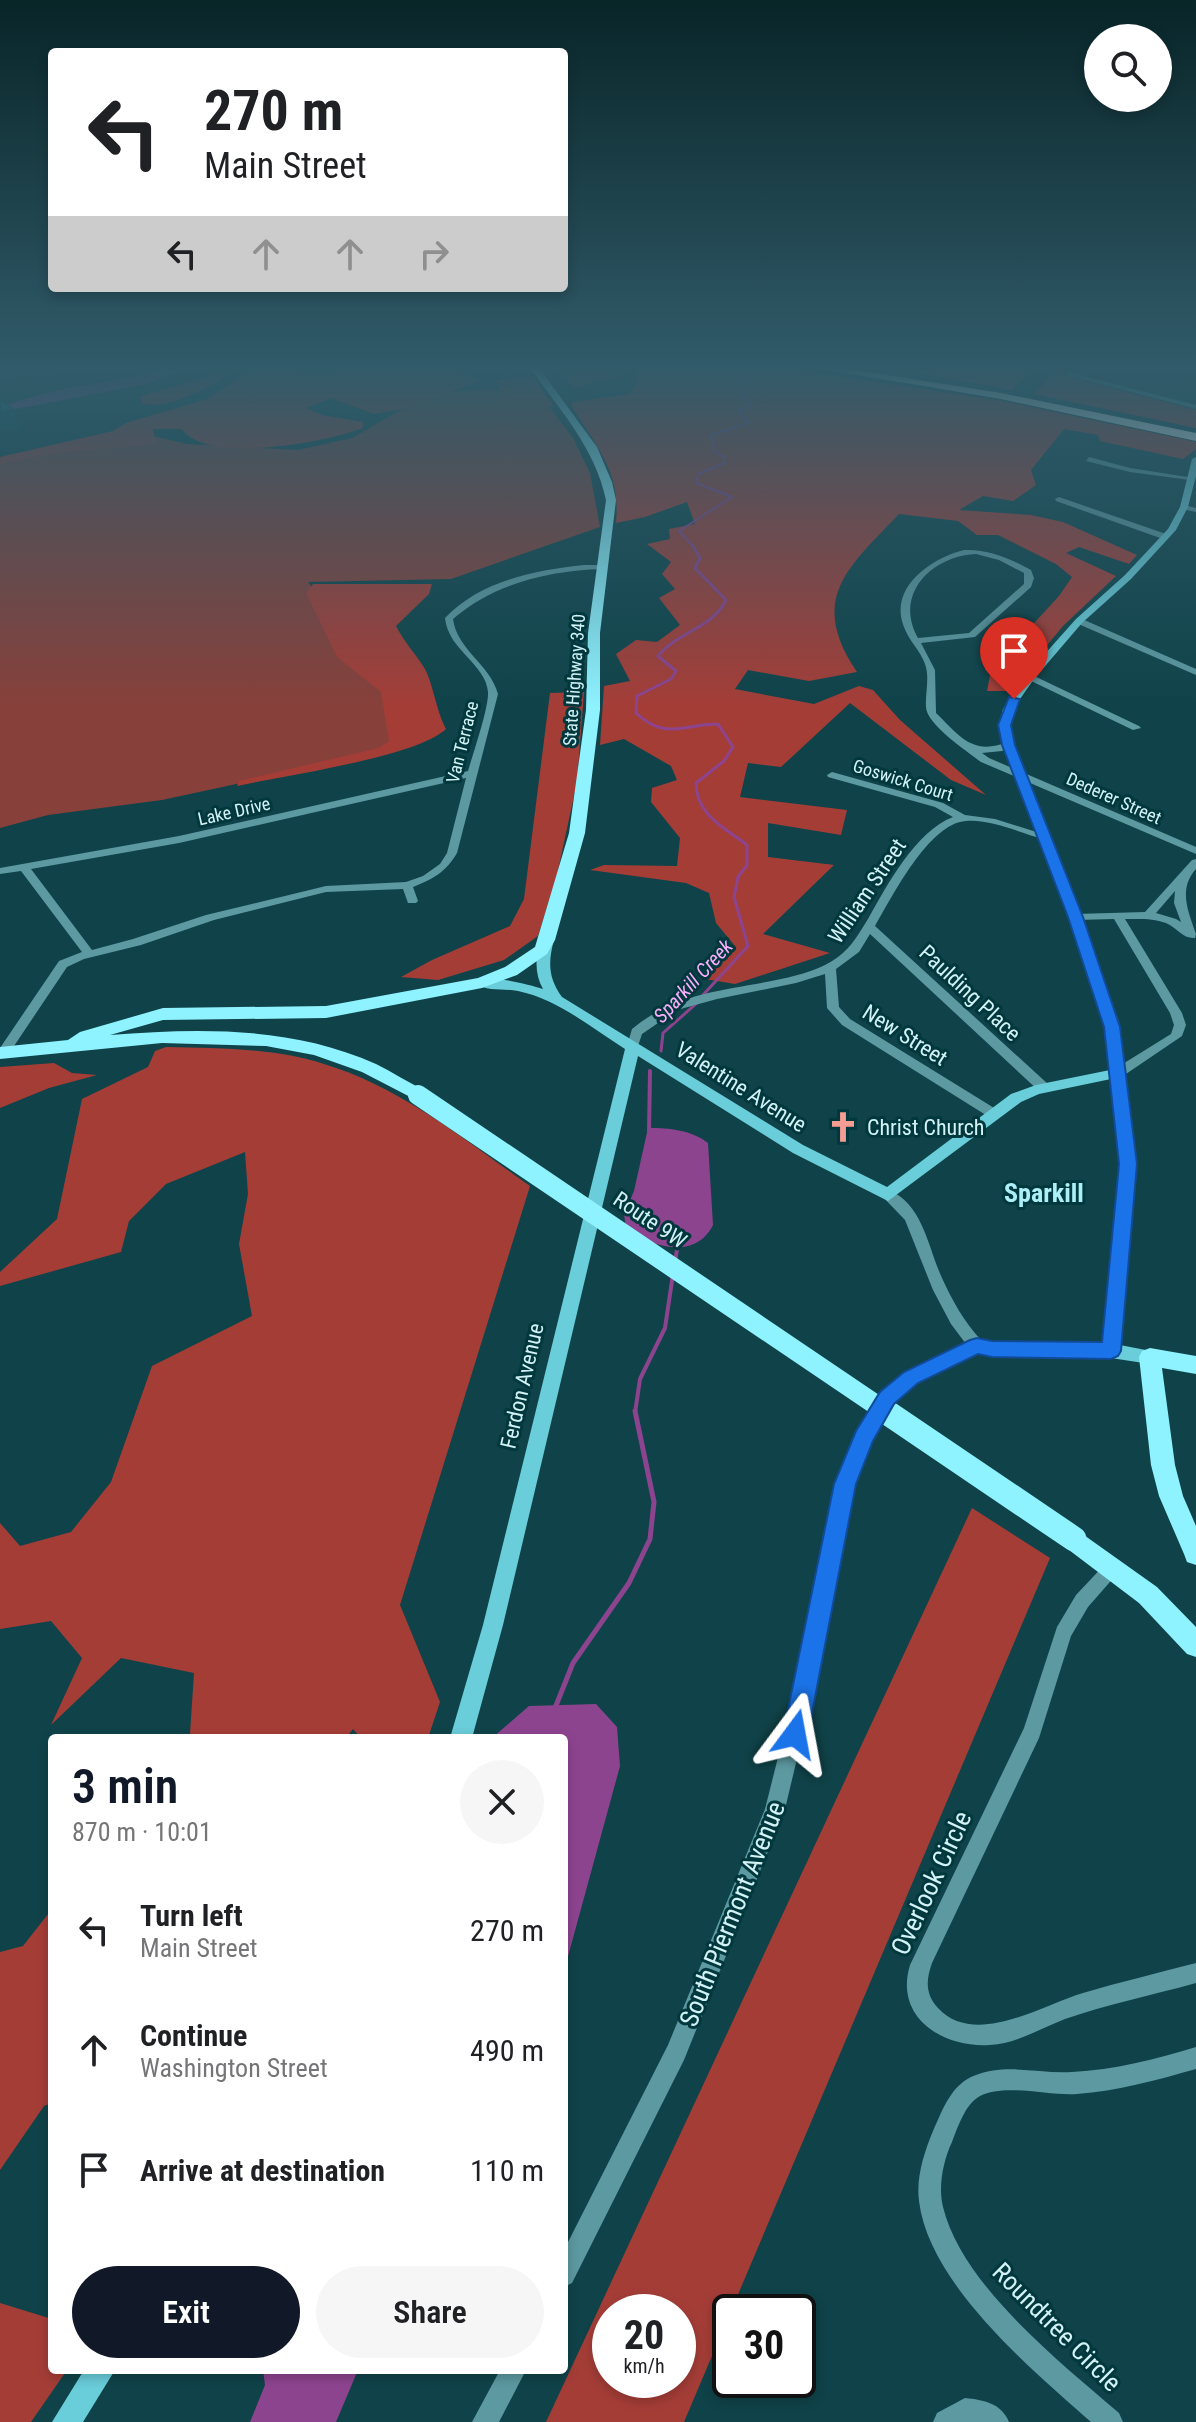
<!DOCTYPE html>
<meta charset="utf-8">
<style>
:root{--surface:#fff;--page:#f6f6f6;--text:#202124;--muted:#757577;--accent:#111827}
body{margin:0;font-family:"Roboto Condensed",sans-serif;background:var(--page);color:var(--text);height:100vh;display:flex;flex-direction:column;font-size:30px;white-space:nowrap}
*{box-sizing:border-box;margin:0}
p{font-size:26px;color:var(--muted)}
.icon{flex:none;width:44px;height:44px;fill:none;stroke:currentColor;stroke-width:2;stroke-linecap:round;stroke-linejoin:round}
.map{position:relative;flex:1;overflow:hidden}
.drawer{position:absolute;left:48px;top:1734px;width:520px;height:640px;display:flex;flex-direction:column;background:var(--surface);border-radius:8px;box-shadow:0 4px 12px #0003}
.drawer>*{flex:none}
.banner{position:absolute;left:48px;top:48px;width:520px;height:244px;border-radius:8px;box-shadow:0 4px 12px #0003;background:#fff;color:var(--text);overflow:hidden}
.controls{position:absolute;left:1084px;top:24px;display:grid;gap:16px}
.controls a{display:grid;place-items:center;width:88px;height:88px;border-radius:50%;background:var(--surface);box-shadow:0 4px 12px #0003;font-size:40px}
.speed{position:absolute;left:592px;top:2294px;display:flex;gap:16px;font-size:40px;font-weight:700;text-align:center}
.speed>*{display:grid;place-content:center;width:104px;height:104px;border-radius:50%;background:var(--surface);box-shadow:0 4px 12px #0003;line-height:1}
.speed small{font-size:20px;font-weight:400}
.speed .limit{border:4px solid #111;border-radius:12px;background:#fff;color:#111}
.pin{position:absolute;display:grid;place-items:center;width:68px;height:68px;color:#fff;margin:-82px -34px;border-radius:50% 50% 50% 0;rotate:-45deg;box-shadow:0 0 8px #0007}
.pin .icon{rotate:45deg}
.me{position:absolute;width:88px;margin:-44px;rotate:13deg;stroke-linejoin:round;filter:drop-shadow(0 0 6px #0008)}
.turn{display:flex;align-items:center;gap:28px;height:168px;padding:0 24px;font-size:36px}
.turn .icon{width:104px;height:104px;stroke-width:2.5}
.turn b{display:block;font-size:56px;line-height:68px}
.lanes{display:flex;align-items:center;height:76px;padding:0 24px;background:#0003;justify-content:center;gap:40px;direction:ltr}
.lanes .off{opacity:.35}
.round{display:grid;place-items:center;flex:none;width:84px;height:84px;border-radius:42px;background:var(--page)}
.headline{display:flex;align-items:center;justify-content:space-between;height:136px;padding:0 24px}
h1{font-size:48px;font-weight:600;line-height:60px;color:var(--accent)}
.cta{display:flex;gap:16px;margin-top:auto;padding:16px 24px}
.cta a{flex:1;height:92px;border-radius:48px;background:var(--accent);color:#fff;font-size:32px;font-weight:600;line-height:92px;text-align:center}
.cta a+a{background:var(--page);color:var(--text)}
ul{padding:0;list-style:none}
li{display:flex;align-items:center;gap:24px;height:120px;padding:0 24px}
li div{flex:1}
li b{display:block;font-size:30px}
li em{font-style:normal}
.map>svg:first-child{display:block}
.green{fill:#88403a}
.forest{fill:#a53d37;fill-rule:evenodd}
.water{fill:#8d448f}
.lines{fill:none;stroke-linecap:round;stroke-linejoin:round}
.stream-far3{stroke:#8d448f;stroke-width:2}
.stream-far2{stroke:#8d448f;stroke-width:3}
.stream-far1{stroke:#8d448f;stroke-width:4}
.stream{stroke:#8d448f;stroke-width:5}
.street{fill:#5d99a1;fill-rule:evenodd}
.secondary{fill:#6acdda;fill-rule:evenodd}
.primary{fill:#8ff2ff;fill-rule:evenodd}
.highway{fill:#fff;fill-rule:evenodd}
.primary-bridge-far1{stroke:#8ff2ff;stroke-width:20}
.primary-bridge{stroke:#8ff2ff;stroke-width:25}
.shaded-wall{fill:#085057}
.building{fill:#0c727c;stroke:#085057;stroke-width:2}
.route{fill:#1a73e8;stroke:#114b97;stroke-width:2}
.labels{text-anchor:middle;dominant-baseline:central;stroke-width:6;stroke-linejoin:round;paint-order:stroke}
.far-street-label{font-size:18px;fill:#d3f2f6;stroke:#01383e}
.far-water-label{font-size:20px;font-style:italic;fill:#fcaefc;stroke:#01383e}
.street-label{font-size:22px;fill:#d3f2f6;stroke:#01383e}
.poi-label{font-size:22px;fill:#d3f2f6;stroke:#01383e;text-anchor:start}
.quarter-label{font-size:26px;font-weight:bold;fill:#adeff7;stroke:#01383e}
.near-street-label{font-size:26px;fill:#d3f2f6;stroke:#01383e}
</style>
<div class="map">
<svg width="1196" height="2422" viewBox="0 0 1196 2422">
<rect width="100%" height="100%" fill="#0f4349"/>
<!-- green -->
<g class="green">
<path d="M562,368h61l1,1 -10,9 -40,10 -15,-19z"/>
<path d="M489,388l55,12 29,38 17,35 10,54 -149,52 -143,3 83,105 13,61 -242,52 -114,15 -48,13v-365l149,-28 37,9 112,6 54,-12 76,-44z"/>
</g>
<!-- forest -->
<g class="forest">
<path d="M237,368c-19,16 -72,44 -95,35l-2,-7z"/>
<path d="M254,368c8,0 18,-1 26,0 23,3 39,11 63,0h109l27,13 -68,26 -37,7 -43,-16 -25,10 16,7 41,7v6c-36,14 -156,37 -181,1h-29l3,15 -90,8 -66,12v-7l113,-26 13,-8 81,-24z"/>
<path d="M634,368h149l220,33 193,41v7l-13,10 -83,-18 -2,-6 -34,-6 -33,41 5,15 -23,16 -30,-5 -24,14 72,5 32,7 74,33 -8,9 -50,-17 -13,6 50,23 -53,50 -54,65h-22l4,-21 68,-74 13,-19 -16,-13 -58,-29h-21l-19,-14 -59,-7c-50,53 -92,84 -42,158l-48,9 -61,-11 -13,19 79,15 45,-18 14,4 27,30 86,75 -35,-15 -101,-77 -69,64 -33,-4 -8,34 107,13 -6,25 -73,-12v34l66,8 -71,69 67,19 -95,31 -36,-6 36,-32 -19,-23 -7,-30 -23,-10 -96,-13 14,-5 73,1 3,-28 -29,-36 1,-14 25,-8 -6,-14 -47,-27 -24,6 4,-59 26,-5 -14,-27 20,-14 21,2 23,-17 -21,-27 16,-9 -13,-15 9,-12 -24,-18 23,-5 -1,-10 26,-5 -8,-22 -42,15 -29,6c5,-50 -18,-75 -44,-116v-5l57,-8 9,-12z"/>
<path d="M890,368h144l-22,22z"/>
<path d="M1058,368h10l-6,7 134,35v18l-162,-34z"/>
<path d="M533,377l21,30 -24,-6 -27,1 -6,-22z"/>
<path d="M313,584h119l-3,10 -33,32c8,16 20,28 29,43 8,15 11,41 21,60 -29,28 -164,47 -209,57l2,-5 140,-33 10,-7 -8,-49 -44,-35 -31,-64z"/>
<path d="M584,692l-7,90 -20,93 -19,61 -34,24 -66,20 -37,-3 31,-17 78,-34 14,-27 26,-206z"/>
<path d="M166,1047c53,1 107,1 158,17 77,23 142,77 206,122l-130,419 40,97 -12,36h-67l-8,-9 -7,9h-159l3,-4 4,-61 -73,-15 -70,67 31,-67 -31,-37 -51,8v-106l20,23 51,-14 40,-50 41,-116 100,-50 -13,-72 9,-50 -3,-42 -79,32 -37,37 -8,31 -121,34v-14l57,-53 25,-120 66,-32 7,-16z"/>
<path d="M54,1063l18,10 25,2 -48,13 -49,20v-41z"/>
<path d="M972,1508l78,50 -366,864h-138zM610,2312h68v68h-68z"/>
<path d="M52,1909v194l-8,3 -44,64v-218l23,-6z"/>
<path d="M0,2303l52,16v51h15l-36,52h-31z"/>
</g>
<!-- water -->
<g class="water">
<path d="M169,368h19l-42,16 -146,28v-4c55,-24 112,-22 169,-40z"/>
<path d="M648,1128c22,0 43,2 60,15l5,82c-18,36 -62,22 -87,3l-2,-14 10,-23z"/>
<path d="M596,1704l21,23 3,39 -56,205v-233h-72l37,-32z"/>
<path d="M263,2370h95l-22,52h-86l15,-37z"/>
</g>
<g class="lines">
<!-- stream-far3 -->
<path class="stream-far3" d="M695,548l-16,-17 53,-34 -36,-14 2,-9 27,-11v-5l-10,-7 -4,-16 38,-12 -11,-12 11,-6 -11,-15 6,-7 27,-15"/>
<!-- stream-far2 -->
<g class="stream-far2">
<path d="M693,546l7,12 -5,10 31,32c-13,28 -49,32 -68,56l18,15 -5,8 -34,17 -1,17c30,28 46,11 82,11l15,23 -9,14 -28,22c0,32 29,45 51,62v20l-9,12 -4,20 14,49 -45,49"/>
<path d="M661,1051l2,-18 35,-31"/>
</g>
<!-- stream-far1 -->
<g class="stream-far1">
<path d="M649,1132l1,-61"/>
<path d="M675,1262l3,-19"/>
<path d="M635,1413l5,-34 25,-51 8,-54"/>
</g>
<!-- stream -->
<path class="stream" d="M555,1708l18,-45 56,-80 21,-44 4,-37 -19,-91"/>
<!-- street -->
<g class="street">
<path d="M1068,372l128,33v4l-130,-34z"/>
<path d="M1089,457l41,11 64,10 -4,2 -60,-8 -44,-11z"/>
<path d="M1059,497l110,38 1,2 -7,2 -107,-38 -1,-2z"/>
<path d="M1184,505l12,3v4l-15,-3v-4z"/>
<path d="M964,550c25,-1 45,8 67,20l3,8 -3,9 -56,50 -54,6 14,27 1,43c24,23 36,43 72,29l5,3 -11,6 -20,2 7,5 207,89v7l-215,-92c-13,-10 -55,-38 -55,-55 -1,-14 4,-29 -1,-43 -5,-14 -16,-23 -21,-37 -16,-39 27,-69 60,-77zM976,554l23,6 25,13v11l-55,49 -51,5c-25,-44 14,-82 58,-84z"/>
<path d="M584,565h18l4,2 -4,2c-53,2 -108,14 -149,50 4,31 37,45 45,75l-41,159c-11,19 -24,26 -44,34l5,14 -2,2h-8l-5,-14 -77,3 -112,28 -73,25 -57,14 -17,8 -59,88h-8v-7l59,-87 23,-9 -61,-81 -21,3v-6l179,-32 289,-65c5,-17 21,-64 20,-79 -2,-28 -40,-42 -43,-74 35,-37 90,-48 139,-53zM466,778l-19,75 -7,11 -17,12 -17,6 -80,4 -120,29 -73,24 -41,11 -61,-81 148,-26z"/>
<path d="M1076,619h6l114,50v6l-120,-52z"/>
<path d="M1030,674l109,52 2,2 -8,2 -106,-51 -2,-2z"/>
<path d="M832,772l111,31 22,12 30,4 54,17 -5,3c-25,-6 -52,-20 -78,-18 -37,2 -74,76 -91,105l174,159 1,3 -1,3h-10l-169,-157 -11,18 -23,17 3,38 11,12 149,92 2,3 -2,3h-10l-147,-92 -15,-17 -2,-34 -29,9 -79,16 -40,11 -35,24 -5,15h-8l-2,-3 5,-17c46,-38 93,-38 149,-50 19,-4 41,-10 57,-22 14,-10 21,-24 30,-38 19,-34 48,-88 85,-102l-18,-10 -107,-30 -1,-2z"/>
<path d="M1196,859v10c-18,20 -8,42 0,65l-1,4c-12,1 -18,-10 -29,-15 -13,-5 -27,-4 -41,-4l57,94 4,12 -4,11 -59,40h-10l-1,-3 1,-3 58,-36 3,-9 -4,-12 -56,-94 -38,1 -6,-3 6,-3 69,-2 47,-52zM1175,891l-1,12 7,19 -5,-3 -20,-6z"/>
<path d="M888,1190c35,13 40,58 54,88 10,22 22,44 40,63l129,4 5,2 3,4 -3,4 -5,2 -119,-2 -14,-3 -70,37 -21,21 -21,41 -13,33 -31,170 -37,155 -101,251 -112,223 -8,4v-37l104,-205 97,-236 39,-155 33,-170 13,-34 25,-50 21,-21 70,-35 -15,-20 -18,-34 -28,-70 -24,-25z"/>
<path d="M1114,1559l6,2 3,6 -35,40 -17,29 -32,102 -107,225c-6,17 -7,31 6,45 37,40 104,-3 145,-15 37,-11 75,-20 113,-30v20c-43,12 -88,21 -131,36 -26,10 -47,24 -75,26 -48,3 -96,-28 -80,-80l114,-237 33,-101 19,-32 32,-34z"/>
<path d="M1196,2047v22c-39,11 -79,22 -119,25 -28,2 -72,-11 -97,2 -15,8 -22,31 -28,46 -9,19 -14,45 -9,65 19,78 117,155 176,206l4,9h-32c-59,-52 -162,-138 -172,-221 -3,-24 5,-48 14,-70 10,-22 18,-47 43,-56 31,-12 63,-1 96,-3 42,-2 84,-13 124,-25z"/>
<path d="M500,2370h26l-27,52h-27z"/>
<path d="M965,2398c19,2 36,5 44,24h-76l4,-9z"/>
</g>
<!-- secondary -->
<g class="secondary">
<path d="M1196,457v19l-8,31 -12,23 -45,49 -49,44 -48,56 -21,30 -4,16 5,20 68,172 37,105 17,142 -16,181 36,7 3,5 -3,5 -6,2 -39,-6 -6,-2 -3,-5 18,-187 -9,-85 -72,15 -18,8 -133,99 -95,-48 -155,-97 -135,569 -31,113h-22l33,-113 142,-576c-33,-21 -68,-50 -107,-58 -14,-3 -32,1 -43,-8 13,-10 52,1 68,6 -9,-16 -8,-35 -1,-52h10l2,3c-6,22 -6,38 8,57l241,148 84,42 124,-93 25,-9 74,-15 -5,-48 -35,-105 -68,-172 -3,-20 4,-16 23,-34 50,-56 49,-44 43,-46 12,-22 12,-48z"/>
<path d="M84,2370h31l-32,52h-31z"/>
</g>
<!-- primary -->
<g class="primary">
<path d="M530,368h9l58,79 15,35 4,18 -16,133v77l-15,123 -30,107 -8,14 -30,21 -35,13 -156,30 -163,2 -53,15c89,-7 182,-9 266,29 16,8 32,18 49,27l2,4 -9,6 -56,-29 -48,-17 -48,-9 -104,-3 -162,16v-12l68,-7 12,-8 83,-24 163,-2 152,-28 27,-11 30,-20 34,-114 17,-123 2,-77 18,-133c-11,-52 -46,-90 -76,-132z"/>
<path d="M1150,1348l46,8v18l-34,-6 13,97 8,31 13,30v39l-9,-3 -3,-8 -25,-58 -8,-31 -12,-108 3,-6z"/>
<path d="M1074,1528l83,59 39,40v30l-9,-3 -48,-51 -74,-56 -3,-8 3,-8z"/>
</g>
<!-- highway -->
<path class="highway" d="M816,368h27l158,25 195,40v8l-195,-42z"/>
<!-- primary-bridge-far1 -->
<path class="primary-bridge-far1" d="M418,1095l470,318"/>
<!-- primary-bridge -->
<path class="primary-bridge" d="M885,1411l189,128"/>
</g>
<!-- shaded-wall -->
<g class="shaded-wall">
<path d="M0,368h64v3l-64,9z"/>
<path d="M14,410l6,19 -20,2v-19z"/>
</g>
<!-- building -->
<path class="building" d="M0,399l14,11 -14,2z"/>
<!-- sky -->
<linearGradient id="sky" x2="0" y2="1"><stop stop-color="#082528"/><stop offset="0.52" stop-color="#315b6a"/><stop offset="1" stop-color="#315b6a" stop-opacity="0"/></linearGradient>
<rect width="1196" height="707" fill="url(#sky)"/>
<!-- route -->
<path class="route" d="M1009,697l11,2 -9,26 4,20 68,172 37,110 17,137 -16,187 -3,5 -7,3 -119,-2 -14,-3 -60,29 -24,21 -21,37 -17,43 -48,250 -4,8 -9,4 -8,-4 -4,-8 51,-250 22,-53 24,-39 24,-20 66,-32 7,-2 15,3 110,1 17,-178 -15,-137 -36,-110 -66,-172 -4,-20z"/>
<!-- icons -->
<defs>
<symbol id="church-bare" viewBox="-9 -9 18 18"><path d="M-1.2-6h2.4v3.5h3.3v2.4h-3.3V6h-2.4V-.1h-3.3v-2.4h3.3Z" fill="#f59c93" stroke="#01383e" stroke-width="2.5" paint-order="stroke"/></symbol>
</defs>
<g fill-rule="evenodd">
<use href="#church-bare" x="821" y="1105" width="44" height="44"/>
</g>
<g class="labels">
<!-- far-street labels -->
<g class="far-street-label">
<text transform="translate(574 680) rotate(-86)">State Highway 340</text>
<text transform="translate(462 742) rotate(-76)">Van Terrace</text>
<text transform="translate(903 780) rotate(17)">Goswick Court</text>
<text transform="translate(1114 798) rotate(24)">Dederer Street</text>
<text transform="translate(234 811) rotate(-13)">Lake Drive</text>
</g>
<!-- far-water labels -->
<g class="far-water-label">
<text transform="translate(693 981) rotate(-47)">Sparkill Creek</text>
</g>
<!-- street labels -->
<g class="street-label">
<text transform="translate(867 891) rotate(-56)">William Street</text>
<text transform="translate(970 993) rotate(43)">Paulding Place</text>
<text transform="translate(905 1035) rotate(32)">New Street</text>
<text transform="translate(741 1087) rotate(32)">Valentine Avenue</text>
<text transform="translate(650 1220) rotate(34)">Route 9W</text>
<text transform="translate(522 1386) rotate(-77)">Ferdon Avenue</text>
</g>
<!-- poi labels -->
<g class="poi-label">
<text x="867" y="1127">Christ Church</text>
</g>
<!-- quarter labels -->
<g class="quarter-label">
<text x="1044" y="1193">Sparkill</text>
</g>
<!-- near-street labels -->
<g class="near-street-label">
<text transform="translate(931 1883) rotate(-65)">Overlook Circle</text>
<text transform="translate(732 1914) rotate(-68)">South Piermont Avenue</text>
<text transform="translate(1057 2327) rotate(45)">Roundtree Circle</text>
</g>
</g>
</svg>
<div class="controls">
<a><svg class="icon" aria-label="search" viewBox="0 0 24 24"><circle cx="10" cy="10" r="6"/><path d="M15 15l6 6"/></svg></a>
</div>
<div class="speed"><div>20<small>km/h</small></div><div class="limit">30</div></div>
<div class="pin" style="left:1014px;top:699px;background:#d93025"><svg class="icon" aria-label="arrive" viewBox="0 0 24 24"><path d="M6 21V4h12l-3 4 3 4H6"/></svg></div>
<svg class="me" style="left:795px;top:1734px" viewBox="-20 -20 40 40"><path d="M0-17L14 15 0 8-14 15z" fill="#1a73e8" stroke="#fff" stroke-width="4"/></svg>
<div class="banner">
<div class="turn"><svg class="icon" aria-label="left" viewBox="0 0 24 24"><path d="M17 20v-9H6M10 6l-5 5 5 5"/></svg><div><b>270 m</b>Main Street</div></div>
<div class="lanes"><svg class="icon" aria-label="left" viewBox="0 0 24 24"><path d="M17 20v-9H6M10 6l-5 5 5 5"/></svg><svg class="icon off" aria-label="ahead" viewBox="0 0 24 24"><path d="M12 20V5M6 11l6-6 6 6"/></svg><svg class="icon off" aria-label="ahead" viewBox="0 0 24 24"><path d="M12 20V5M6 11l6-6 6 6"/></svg><svg class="icon off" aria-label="right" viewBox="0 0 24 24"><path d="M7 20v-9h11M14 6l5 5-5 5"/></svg></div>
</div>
<section class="drawer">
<div class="headline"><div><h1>3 min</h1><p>870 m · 10:01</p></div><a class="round"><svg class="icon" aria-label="close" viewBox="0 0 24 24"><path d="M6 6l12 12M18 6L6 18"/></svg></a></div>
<ul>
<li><svg class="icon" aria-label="left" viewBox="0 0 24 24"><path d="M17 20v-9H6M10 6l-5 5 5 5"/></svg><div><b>Turn left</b><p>Main Street</p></div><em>270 m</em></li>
<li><svg class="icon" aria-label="ahead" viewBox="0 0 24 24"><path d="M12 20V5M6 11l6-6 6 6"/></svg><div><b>Continue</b><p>Washington Street</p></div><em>490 m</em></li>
<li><svg class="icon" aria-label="arrive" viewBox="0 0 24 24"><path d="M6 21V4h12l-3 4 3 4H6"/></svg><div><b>Arrive at destination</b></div><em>110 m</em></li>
</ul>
<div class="cta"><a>Exit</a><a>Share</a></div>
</section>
</div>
